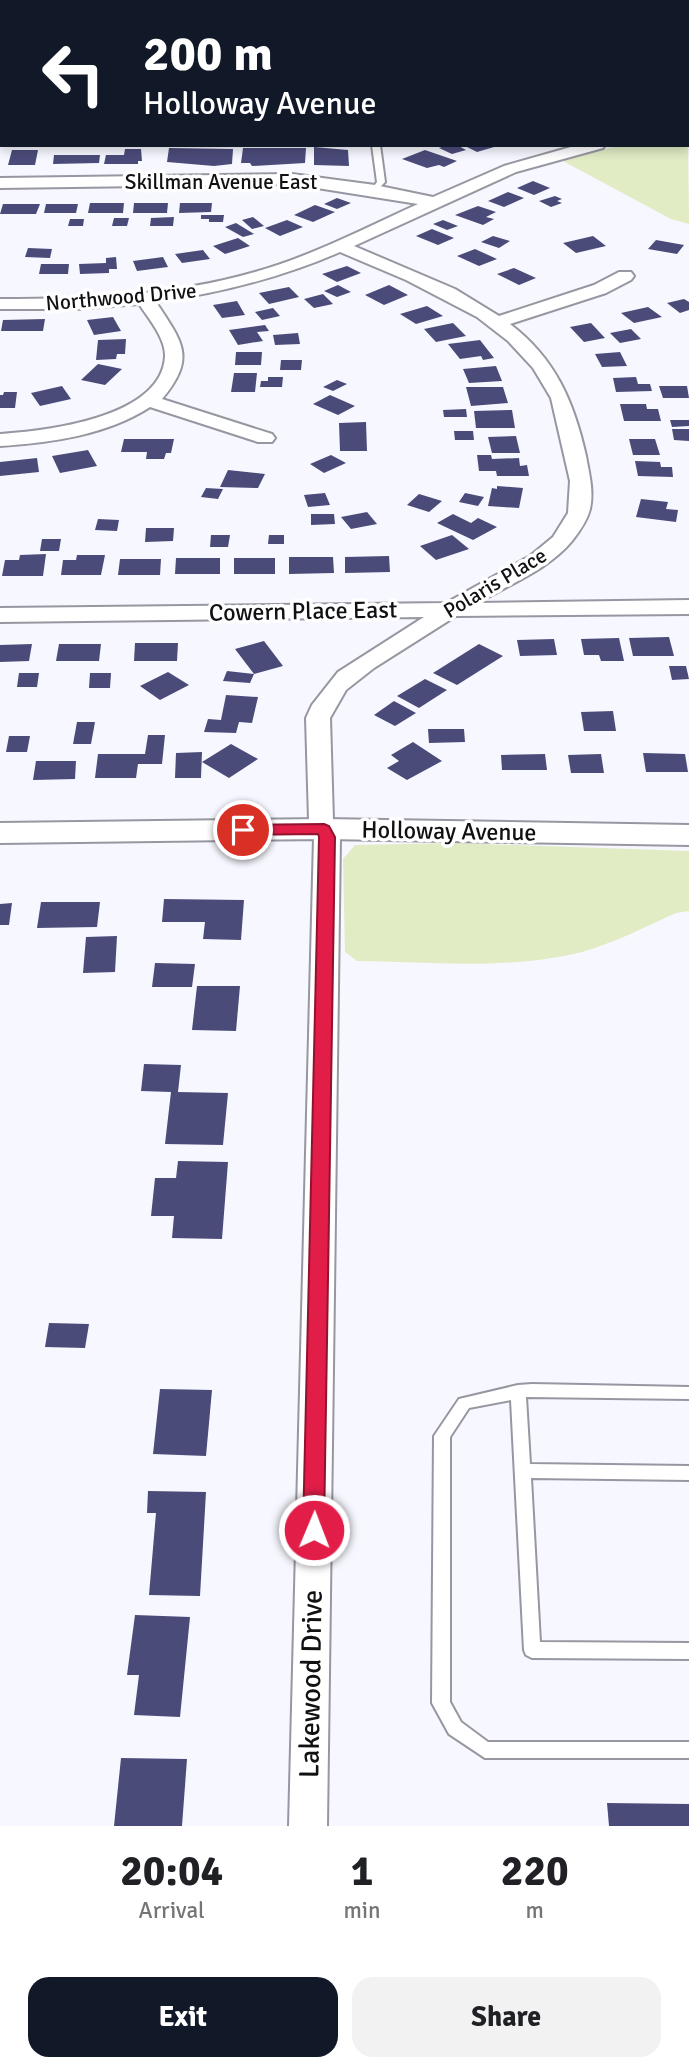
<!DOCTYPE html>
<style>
:root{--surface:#fff;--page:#f2f2f2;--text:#202124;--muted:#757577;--accent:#111827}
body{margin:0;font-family:Signika,sans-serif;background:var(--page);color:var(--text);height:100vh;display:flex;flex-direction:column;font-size:26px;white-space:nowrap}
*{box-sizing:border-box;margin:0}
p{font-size:23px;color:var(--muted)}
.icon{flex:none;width:38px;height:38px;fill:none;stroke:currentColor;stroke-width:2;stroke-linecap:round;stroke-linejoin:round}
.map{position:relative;height:1826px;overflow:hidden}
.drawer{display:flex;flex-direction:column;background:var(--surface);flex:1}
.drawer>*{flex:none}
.banner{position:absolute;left:0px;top:0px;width:690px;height:147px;box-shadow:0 4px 10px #0003;background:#111827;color:#fff;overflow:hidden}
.pin{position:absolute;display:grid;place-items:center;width:60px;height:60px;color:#fff;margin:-30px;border:4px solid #fff;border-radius:50%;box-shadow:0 2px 7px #0007}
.me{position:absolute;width:77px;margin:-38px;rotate:1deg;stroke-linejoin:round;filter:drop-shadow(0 0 5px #0008)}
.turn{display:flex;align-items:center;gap:24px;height:147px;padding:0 28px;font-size:32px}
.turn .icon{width:91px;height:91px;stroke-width:2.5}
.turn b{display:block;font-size:49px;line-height:60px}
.eta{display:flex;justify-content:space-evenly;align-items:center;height:119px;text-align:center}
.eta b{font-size:42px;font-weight:700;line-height:49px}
.cta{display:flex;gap:14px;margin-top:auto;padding:14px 28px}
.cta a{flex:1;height:80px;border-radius:21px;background:var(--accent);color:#fff;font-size:28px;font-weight:700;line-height:80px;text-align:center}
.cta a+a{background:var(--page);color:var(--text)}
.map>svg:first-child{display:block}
.green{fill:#e1ecc5}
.building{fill:#4b4b7a}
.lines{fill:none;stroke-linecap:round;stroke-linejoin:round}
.service-casing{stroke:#9697a0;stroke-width:4}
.minor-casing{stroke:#9697a0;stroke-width:4}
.tertiary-casing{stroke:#9697a0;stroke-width:4}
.service{fill:#fff;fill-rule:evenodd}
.minor{fill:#fff;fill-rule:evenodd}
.tertiary{fill:#fff;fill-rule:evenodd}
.route{fill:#e11d48;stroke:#92132f;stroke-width:2}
.labels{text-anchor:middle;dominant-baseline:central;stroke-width:7;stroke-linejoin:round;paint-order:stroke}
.far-street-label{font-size:21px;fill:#111114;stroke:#fff}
.street-label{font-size:24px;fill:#111114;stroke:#fff}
.near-street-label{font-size:28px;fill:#111114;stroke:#fff}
</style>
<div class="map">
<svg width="689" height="1826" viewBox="0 0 689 1826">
<rect width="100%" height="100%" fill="#f7f7ff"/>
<!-- green -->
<g class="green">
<path d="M688,138l1,86 -18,-5 -110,-59 60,-15h67z"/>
<path d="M455,843l234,8v60l-13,2c-31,14 -62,30 -94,39 -72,18 -152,10 -225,9l-12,-9 -2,-93 12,-14z"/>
</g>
<!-- building -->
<g class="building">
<path d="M447,145h10l9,5 -14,4 -13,-6z"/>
<path d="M463,145h27l4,2 -17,5z"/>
<path d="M314,147l34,3 1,16 -35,-1z"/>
<path d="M169,148l64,1 -1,15 -18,2 -47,-4z"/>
<path d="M243,148h63l-1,15 -53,3 -2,-3h-9z"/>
<path d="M125,149h16l1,12h-4v3h-34l2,-9h18z"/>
<path d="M12,150h26l-3,15h-27z"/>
<path d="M425,150l32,11 -13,6 -5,-2 -12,3 -25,-9z"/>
<path d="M54,155h46l-1,8 -46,1z"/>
<path d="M533,181l17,7 -16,7 -17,-7z"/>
<path d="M508,192l16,6 -20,9 -16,-6z"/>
<path d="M555,196l7,3 -5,2 5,2 -11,4 -12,-6z"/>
<path d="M337,198l14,5 -14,6 -13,-5z"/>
<path d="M90,203h34l-1,10h-35z"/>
<path d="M134,203h34l-1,10h-34z"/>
<path d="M180,203h32l-1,9 -32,1z"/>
<path d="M3,204h37l-4,10h-36z"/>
<path d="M46,204h32l-2,9h-32z"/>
<path d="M315,205l20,7 -22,10 -19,-7z"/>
<path d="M478,206l18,6 -10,5 8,2 -11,6 -28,-10z"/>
<path d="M201,215h23l-1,7h-14v-3h-8z"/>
<path d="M174,217l-1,9h-23l1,-8z"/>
<path d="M253,217l11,9 -12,3 -10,-9z"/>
<path d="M114,218h15l-2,8h-15z"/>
<path d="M70,219h14l-1,7h-15z"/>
<path d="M287,220l16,7 -23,9 -15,-8z"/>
<path d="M443,220l15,6 -11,4 -14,-6z"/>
<path d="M236,223l18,11 -11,3 -18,-10z"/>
<path d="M432,229l22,9 -16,7 -22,-9z"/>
<path d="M493,236l17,5 -11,7 -18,-6z"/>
<path d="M593,236l13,10 -30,7 -13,-10z"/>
<path d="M238,238l12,8 -25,8 -12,-8z"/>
<path d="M656,240l28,5 -7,9 -29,-5z"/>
<path d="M28,248l24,1 -2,9 -25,-1z"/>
<path d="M475,249l22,10 -18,7 -22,-10z"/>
<path d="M203,250l7,9 -28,4 -7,-9z"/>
<path d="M116,257l1,12h-8v4l-29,1 -1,-10 27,-1v-5z"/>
<path d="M163,257l5,10 -31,4 -4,-10z"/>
<path d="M41,264h28l-1,10h-29z"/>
<path d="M347,266l14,7 -24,9 -15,-8z"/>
<path d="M514,268l22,10 -17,7 -22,-11z"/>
<path d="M338,285l13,7 -14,5 -13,-6z"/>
<path d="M389,285l19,10 -24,10 -19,-10z"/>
<path d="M289,287l10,10 -30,7 -10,-11z"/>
<path d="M323,294l10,10 -19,4 -10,-9z"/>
<path d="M684,299l5,3v8l-9,3 -13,-10z"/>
<path d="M237,301l8,14 -23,3 -9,-13z"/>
<path d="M427,306l16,10 -27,8 -16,-10z"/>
<path d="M648,307l14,10 -28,6 -13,-10z"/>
<path d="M273,308l7,8 -18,4 -7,-8z"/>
<path d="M113,317l8,14 -27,4 -7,-15z"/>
<path d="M45,319l-2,12h-42l2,-11z"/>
<path d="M453,323l13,13 -30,6 -12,-13z"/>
<path d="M591,323l14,15 -21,4 -14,-15z"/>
<path d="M265,325l4,6 -12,1 6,9 -25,4 -9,-15z"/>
<path d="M631,329l10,10 -21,4 -10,-10z"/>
<path d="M298,333l2,11 -25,1 -2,-10z"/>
<path d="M126,339l-1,15h-8l-1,5 -20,1 2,-20z"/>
<path d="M480,340l14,18 -11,2 -2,-4 -21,3 -12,-15z"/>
<path d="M236,352h26l-1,13h-26z"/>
<path d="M620,352l7,14 -25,1 -7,-13z"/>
<path d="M281,360h21l-1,10h-21z"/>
<path d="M98,364l24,5 -17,16 -24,-5z"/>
<path d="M496,366l6,15 -33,2 -6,-14z"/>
<path d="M234,373h23l-2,19h-24z"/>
<path d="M268,377h15l-1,10h-22l1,-6h7z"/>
<path d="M636,377l2,7h12l2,7 -36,1 -3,-14z"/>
<path d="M337,380l10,4 -14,7 -10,-4z"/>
<path d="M62,386l9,13 -31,7 -9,-13z"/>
<path d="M659,386h28l2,12h-26z"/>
<path d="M466,387h37l5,16 -37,3z"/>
<path d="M4,392h13l-2,16h-15v-13h3z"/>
<path d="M330,395l25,11 -17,9 -25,-11z"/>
<path d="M620,404h26l1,5h11l3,12h-37z"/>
<path d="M466,409l1,8h-23l-1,-7z"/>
<path d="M512,410l3,18h-39l-2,-17z"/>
<path d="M670,420h19v6l-17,1z"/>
<path d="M366,422l1,29h-27l-1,-28z"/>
<path d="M672,429h17v12l-15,-1z"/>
<path d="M454,431h19l1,9h-19z"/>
<path d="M516,436l4,17h-28l-4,-16z"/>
<path d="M124,439h50l-3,14h-5l-2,6h-18l1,-7h-26z"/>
<path d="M629,439h26l5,16h-27z"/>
<path d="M88,450l9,16 -37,7 -8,-17z"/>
<path d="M331,455l15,8 -22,10 -14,-9z"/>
<path d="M477,455h14l1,4 27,-1 1,8 7,-1 2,11h-32l-1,-5h-17z"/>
<path d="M37,458l2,14 -39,4v-14z"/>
<path d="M635,461l25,1 1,5h11l1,10 -35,-1z"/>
<path d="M228,470l37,4 -7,14 -38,-1z"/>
<path d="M497,486l26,2 -4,20 -31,-2 4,-18 5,1z"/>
<path d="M206,488l17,1 -5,10 -17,-2z"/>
<path d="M325,493l5,12 -22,2 -4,-12z"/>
<path d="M465,493l19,4 -6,9 -19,-4z"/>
<path d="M419,494l23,7 -13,11 -22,-7z"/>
<path d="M641,499l27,3 -2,7 12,1 -2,12 -40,-5z"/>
<path d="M367,512l10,12 -26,5 -10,-12z"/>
<path d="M311,514h23l1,10 -24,1z"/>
<path d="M453,514l18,9 7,-5 19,9 -24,13 -36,-17z"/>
<path d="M98,519l21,1 -2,11 -22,-1z"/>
<path d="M146,528h28l-1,13 -28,1z"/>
<path d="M211,535h19l-2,12h-18z"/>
<path d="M269,535h15v9h-16z"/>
<path d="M452,535l17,14 -33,11 -16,-14z"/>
<path d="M42,539h19l-2,12h-19z"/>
<path d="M46,554l-3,22h-41l3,-16h14l1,-5z"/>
<path d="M77,555h28l-4,20h-40l2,-15h13z"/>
<path d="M389,556l1,16 -45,1v-16z"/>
<path d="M289,557h44l1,16 -45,1z"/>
<path d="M176,558h44v16h-45z"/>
<rect x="234" y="558" width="41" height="16"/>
<path d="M120,559h41l-1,16h-42z"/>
<path d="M669,637l5,19h-41l-4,-18z"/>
<path d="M619,638l5,23h-23l-2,-6h-15l-3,-16z"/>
<path d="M554,639l3,16 -37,1 -3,-16z"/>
<path d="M264,641l19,25 -29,8 -19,-25z"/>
<path d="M135,643h43l-1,18h-43z"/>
<path d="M32,644l-3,17 -29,1v-17z"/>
<path d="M59,644h42l-2,17h-43z"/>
<path d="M479,644l24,12 -46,29 -24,-12z"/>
<path d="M669,666h17l3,13 -17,1z"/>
<path d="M227,671l27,3 -4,9 -27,-2z"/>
<path d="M168,672l21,13 -29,15 -20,-14z"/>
<path d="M19,673h20l-2,14h-20z"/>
<path d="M90,673h21l-1,15h-21z"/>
<path d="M425,679l22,11 -28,18 -22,-12z"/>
<path d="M226,695l32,2 -6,26 -13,-1 -3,11 -32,-1 4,-13 13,1z"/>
<path d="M394,701l22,12 -21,13 -21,-11z"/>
<path d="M613,711l3,20h-32l-3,-19z"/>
<path d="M77,722h18l-4,22h-18z"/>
<path d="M428,729h36l1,13 -36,1z"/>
<path d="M148,735h17l-3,29h-24l-2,14h-41l3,-24h47z"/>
<path d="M9,736h21l-3,16h-21z"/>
<path d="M413,742l29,19 -35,19 -20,-12 12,-7 -8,-6z"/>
<path d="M231,744l27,15 -29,19 -27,-16z"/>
<path d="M202,752l-1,26h-26l1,-25z"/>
<path d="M643,753l42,1 3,18h-42z"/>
<path d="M545,754l2,16h-45l-1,-15z"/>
<path d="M601,754l3,19h-33l-3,-18z"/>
<path d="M36,761h40l-1,18 -42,1z"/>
<path d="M164,899l80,1 -3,40 -38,-1 2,-17h-43z"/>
<path d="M41,902h59l-3,25 -60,1z"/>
<path d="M12,903l-3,22h-9v-21z"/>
<path d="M117,936l-2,36 -32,1 3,-36z"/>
<path d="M155,963l40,1 -3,23h-40z"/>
<path d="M197,986h43l-4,45 -44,-1z"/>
<path d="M144,1064l37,1 -3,27 50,1 -5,52 -58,-1 6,-52 -30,-1z"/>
<path d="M178,1161l50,1 -6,77 -50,-1 2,-22h-23l4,-38h21z"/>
<path d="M49,1323l40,1 -4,24 -40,-1z"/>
<path d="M160,1389l52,1 -6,66 -53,-2z"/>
<path d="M148,1491l58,1 -6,104 -51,-1 7,-82h-9z"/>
<path d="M135,1615l55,2 -10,100 -46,-2 5,-40h-12z"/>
<path d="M121,1758l66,1 -5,67h-68z"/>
<path d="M607,1803l82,1v22h-80z"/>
</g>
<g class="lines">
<defs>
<g id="service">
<path d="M372,145h8l5,37 -10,10 -4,-2 6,-8z"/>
<path d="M532,1384l157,3v12l-163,-2 4,67 159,2v14l-158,-2 9,164 149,1v16l-157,-1 -6,-3 -2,-5 -13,-250 -42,8 -19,29v265l11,20 27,20h201v16h-204l-36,-24 -17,-31 2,-267 25,-37 59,-14z"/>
</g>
<g id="minor">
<rect x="182" y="0" width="14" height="2"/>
<path d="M536,0h17l2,2h-18z"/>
<rect x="0" y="72" width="2" height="8"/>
<rect x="688" y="130" width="1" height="10"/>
<path d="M578,145h27l-2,3 -87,24 -162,74 101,43 44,27 95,-31 25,-13h12l3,4 -3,4 -25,13 -96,31c45,34 64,78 76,132 3,17 8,35 4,53 -3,12 -11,23 -18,32 -24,29 -63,43 -94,62l211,-3v14l-233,2 -82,52 -28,22 -16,28 3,102 7,17 -13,989h-38l25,-989 -5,-17 -3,-102 6,-13 26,-33 86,-55 -424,5v-14l446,-5 84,-47 23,-19 15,-24 2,-32 -19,-83 -18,-30 -25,-27 -31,-24 -71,-37 -66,-28c-60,26 -120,41 -184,50 26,40 41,55 6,97l110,35 3,4 -3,4h-14l-108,-35c-43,28 -100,36 -150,39v-12c46,-3 161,-16 165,-77 1,-18 -16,-38 -26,-53l-63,5h-76v-10c86,0 172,-3 255,-27 57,-16 110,-44 163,-68l-126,-20 -292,4v-10l292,-4 83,11 58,12 71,-31z"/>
</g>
<path id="tertiary" d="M324,819l365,6v20l-365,-6 -324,4v-20z"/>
</defs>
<!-- service casing -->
<use href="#service" class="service-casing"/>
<!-- minor casing -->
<use href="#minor" class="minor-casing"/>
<!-- tertiary casing -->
<use href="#tertiary" class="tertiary-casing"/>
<!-- service -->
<use href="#service" class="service"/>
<!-- minor -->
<use href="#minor" class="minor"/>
<!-- tertiary -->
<use href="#tertiary" class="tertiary"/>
</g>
<!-- route -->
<path class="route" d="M324,824l5,2 6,11 -11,693 -3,6 -7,3 -7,-3 -4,-6 16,-693 -1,-3 -75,1 -8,-5 8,-5z"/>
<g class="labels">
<!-- far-street labels -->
<g class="far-street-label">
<text x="221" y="182">Skillman Avenue East</text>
<text transform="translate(121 297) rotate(-5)">Northwood Drive</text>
<text transform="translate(495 583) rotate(-31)">Polaris Place</text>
</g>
<!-- street labels -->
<g class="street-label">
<text transform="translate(303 611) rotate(-1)">Cowern Place East</text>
<text transform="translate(449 831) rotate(1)">Holloway Avenue</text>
</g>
<!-- near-street labels -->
<g class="near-street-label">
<text transform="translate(311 1684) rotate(-89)">Lakewood Drive</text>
</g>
</g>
</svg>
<div class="pin" style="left:243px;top:830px;background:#d93025"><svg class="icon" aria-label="arrive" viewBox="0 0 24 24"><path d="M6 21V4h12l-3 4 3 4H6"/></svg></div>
<svg class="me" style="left:314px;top:1530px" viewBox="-20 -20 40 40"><circle r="17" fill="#e11d48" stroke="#fff" stroke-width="3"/><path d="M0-11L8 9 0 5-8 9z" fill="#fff"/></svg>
<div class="banner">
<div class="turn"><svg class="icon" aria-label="left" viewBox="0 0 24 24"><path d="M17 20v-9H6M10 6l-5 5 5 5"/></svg><div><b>200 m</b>Holloway Avenue</div></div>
</div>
</div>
<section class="drawer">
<div class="eta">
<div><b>20:04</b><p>Arrival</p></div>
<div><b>1</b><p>min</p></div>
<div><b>220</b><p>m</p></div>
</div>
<div class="cta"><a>Exit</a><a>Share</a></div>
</section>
